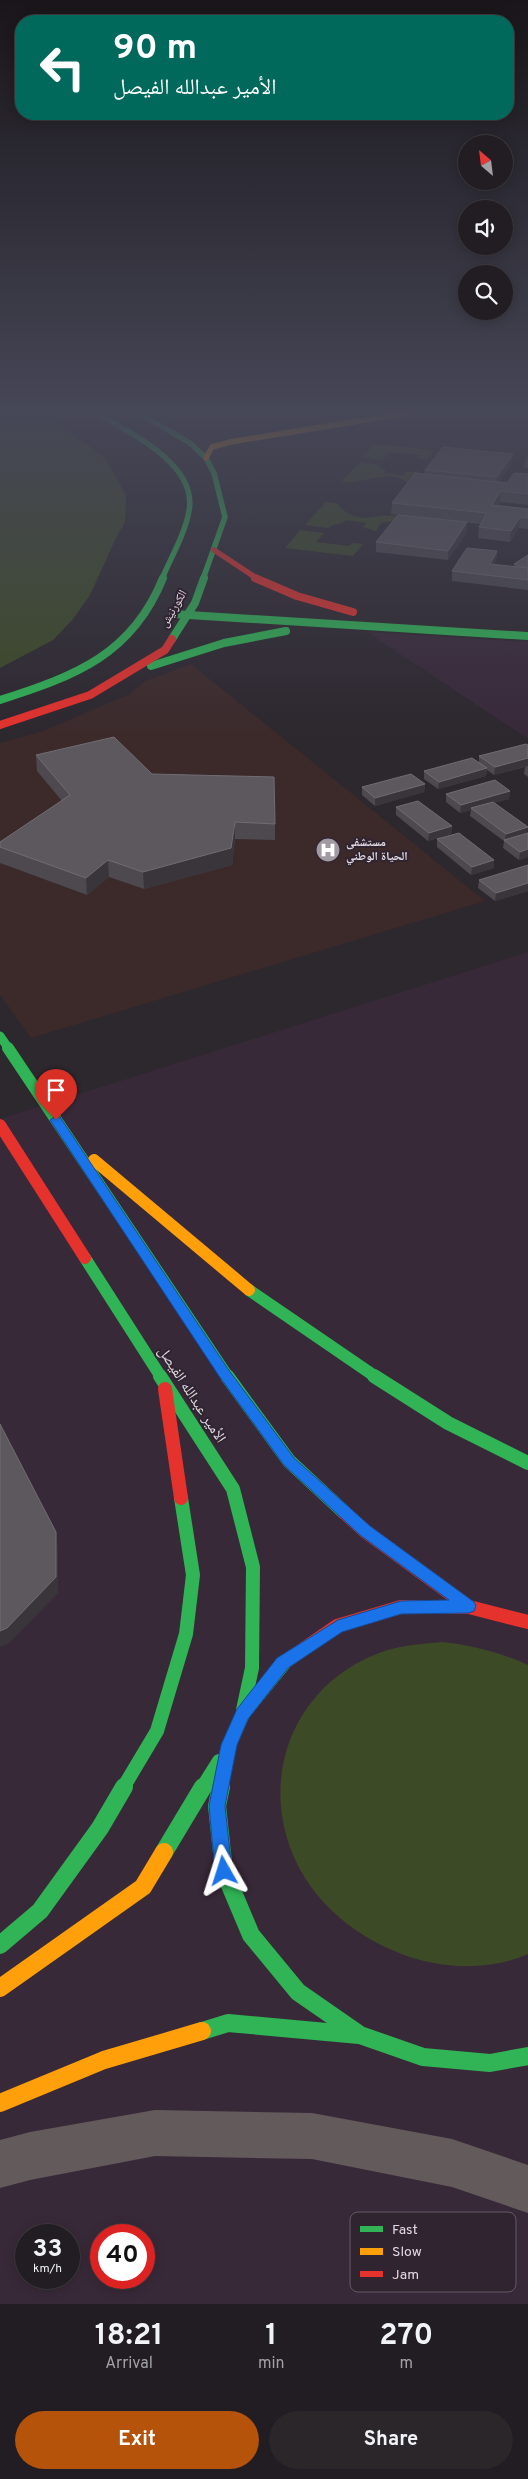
<!DOCTYPE html>
<meta charset="utf-8">
<style>
:root{--surface:#221d22;--page:#2a262a;--text:#f1f3f6;--muted:#a2a2a5;--line:#3f3b40;--accent:#b45309}
body{margin:0;font-family:Overpass,"Noto Naskh Arabic",sans-serif;background:var(--page);color:var(--text);height:100vh;display:flex;flex-direction:column;font-size:19px;white-space:nowrap}
*{box-sizing:border-box;margin:0}
p{font-size:16px;color:var(--muted)}
.icon{flex:none;width:28px;height:28px;fill:none;stroke:currentColor;stroke-width:2;stroke-linecap:round;stroke-linejoin:round}
.map{position:relative;height:2304px;overflow:hidden}
.details{display:flex;flex-direction:column;background:var(--surface);flex:1}
.details>*{flex:none}
.guide{position:absolute;left:15px;top:15px;width:499px;height:105px;border-radius:20px;box-shadow:0 2px 12px #0003,0 0 0 1px var(--line);background:#00695c;color:#fff;overflow:hidden}
.needle{width:32px;rotate:332deg}
.fabs{position:absolute;left:458px;top:135px;display:grid;gap:10px}
.fabs a{display:grid;place-items:center;width:55px;height:55px;border-radius:50%;background:var(--surface);box-shadow:0 2px 12px #0003,0 0 0 1px var(--line);font-size:25px}
.speed{position:absolute;left:15px;top:2224px;display:flex;gap:10px;font-size:25px;font-weight:700;text-align:center}
.speed>*{display:grid;place-content:center;width:65px;height:65px;border-radius:50%;background:var(--surface);box-shadow:0 2px 12px #0003,0 0 0 1px var(--line);line-height:1}
.speed small{font-size:12px;font-weight:400}
.speed .limit{border:8px solid #d22;background:#fff;color:#111}
.pin{position:absolute;display:grid;place-items:center;width:42px;height:42px;color:#fff;margin:-51px -21px;border-radius:50% 50% 50% 0;rotate:-45deg;box-shadow:0 0 5px #0007}
.pin .icon{rotate:45deg}
.me{position:absolute;width:55px;margin:-28px;rotate:354deg;stroke-linejoin:round;filter:drop-shadow(0 0 4px #0008)}
.turn{display:flex;align-items:center;gap:18px;height:105px;padding:0 15px;font-size:22px}
.turn .icon{width:65px;height:65px;stroke-width:2.5}
.turn b{display:block;font-size:35px;line-height:42px}
.eta{display:flex;justify-content:space-evenly;align-items:center;height:85px;text-align:center}
.eta b{font-size:30px;font-weight:700;line-height:35px}
.cta{display:flex;gap:10px;margin-top:auto;padding:10px 15px}
.cta a{flex:1;height:58px;border-radius:30px;background:var(--accent);color:#fff;font-size:20px;font-weight:700;line-height:58px;text-align:center}
.cta a+a{background:var(--page);color:var(--text)}
.map>svg:first-child{display:block}
.built{fill:#382939;fill-rule:evenodd}
.medical{fill:#3c2a2b}
.green{fill:#3d4a26}
.lines{fill:none;stroke-linecap:round;stroke-linejoin:round}
.street{fill:#635b5b;fill-rule:evenodd}
.fast-far5{stroke:#30b455;stroke-width:5.5}
.fast-far4{stroke:#30b455;stroke-width:8}
.fast-far3{stroke:#30b455;stroke-width:9}
.fast-far2{stroke:#30b455;stroke-width:12}
.fast-far1{stroke:#30b455;stroke-width:14}
.fast{stroke:#30b455;stroke-width:18}
.slow-far2{stroke:#ff9f0a;stroke-width:5.5}
.slow-far1{stroke:#ff9f0a;stroke-width:12}
.slow{stroke:#ff9f0a;stroke-width:18}
.jam-far3{stroke:#e5322d;stroke-width:5.5}
.jam-far2{stroke:#e5322d;stroke-width:8}
.jam-far1{stroke:#e5322d;stroke-width:12}
.jam{stroke:#e5322d;stroke-width:14}
.wall{fill:#4d494e}
.shaded-wall{fill:#3a353b}
.building{fill:#5d585e;stroke:#716c72}
.route{fill:#1a73e8;stroke:#114b97}
.labels{text-anchor:middle;dominant-baseline:central;stroke-width:4;stroke-linejoin:round;paint-order:stroke}
.far-street-label{font-size:12px;fill:#e0d8e1;stroke:#302431}
.far-poi-label{font-size:12px;font-weight:bold;fill:#e0d8e1;stroke:#302431;text-anchor:start}
.street-label{font-size:15px;fill:#e0d8e1;stroke:#302431}
.key{fill:#302431;stroke:#655a66;stroke-width:1}
.key-label{font-size:14px;fill:#e0d8e1}
</style>
<div class="map">
<svg width="528" height="2304" viewBox="0 0 528 2304">
<rect width="100%" height="100%" fill="#2d272e"/>
<!-- built -->
<g class="built">
<path d="M367,632l161,10v97z"/>
<path d="M528,952v1352h-528v-1185zM26,2235h43v43h-43zM101,2235h43v43h-43z"/>
</g>
<!-- medical -->
<path class="medical" d="M191,664l294,237 -454,137 -31,-43v-132l87,32 22,-18 35,12 87,-24 4,-26 -197,-68 33,41 -71,48v-117l43,-12 87,-37 15,-13z"/>
<!-- green -->
<g class="green">
<path d="M0,412h39l30,20 36,26 21,37 -1,27 -10,18 -25,55 -17,24 -20,21 -53,28z"/>
<path d="M374,444l60,6 -7,9 -9,-1 2,-3 -31,-3 -6,8 -21,-3z"/>
<path d="M360,462l21,3 -2,2 7,3 -2,3 20,2 2,-3 15,-1 -11,14c-17,-19 -48,0 -69,-3z"/>
<path d="M326,502l10,1c23,25 36,10 63,13l-2,4 -16,3 -5,8 -13,-4 3,-4 -20,-3c-6,5 -12,3 -18,8l-23,-3z"/>
<path d="M300,530l24,3 -8,9 33,4 4,-3 10,1 -10,12 -68,-8z"/>
<path d="M443,1642c31,4 57,10 85,23v289c-33,15 -74,15 -108,6 -46,-13 -89,-41 -115,-82 -52,-84 -19,-190 74,-225 21,-8 42,-9 64,-11z"/>
</g>
<g class="lines">
<!-- street -->
<path class="street" d="M155,2110l157,3 140,26 76,26v48l-76,-26 -140,-28 -157,-3 -125,24 -30,8v-48l30,-8z"/>
<!-- fast-far5 -->
<g class="fast-far5">
<path d="M94,412c34,20 104,51 95,99 -4,23 -18,46 -27,68"/>
<path d="M137,412l53,31 16,15 8,15 11,44 -22,62"/>
</g>
<!-- fast-far4 -->
<g class="fast-far4">
<path d="M173,614l355,22"/>
<path d="M172,639l23,-36 9,-25"/>
<path d="M151,666l73,-23 62,-12"/>
<path d="M0,700c75,-24 132,-45 163,-122"/>
</g>
<!-- fast-far3 -->
<path class="fast-far3" d="M0,1036l9,13"/>
<!-- fast-far2 -->
<g class="fast-far2">
<path d="M8,1048l220,329"/>
<path d="M85,1258l76,119"/>
<path d="M249,1290l127,87"/>
</g>
<!-- fast-far1 -->
<g class="fast-far1">
<path d="M160,1376l73,113 20,78 -1,101 -9,42"/>
<path d="M227,1376l62,85 55,51"/>
<path d="M374,1376l74,47 80,40"/>
<path d="M123,1788l34,-57 29,-97 7,-59 -12,-77"/>
<path d="M202,1788l17,-27"/>
<path d="M220,1788l9,-43 14,-31 42,-52"/>
</g>
<!-- fast -->
<g class="fast">
<path d="M221,1787l-4,19 7,65 27,64 47,57 62,43 63,22 67,6 38,-7"/>
<path d="M164,1852l39,-65"/>
<path d="M0,1945l40,-34 60,-83 24,-41"/>
<path d="M202,2031l26,-8 131,12"/>
</g>
<!-- slow-far2 -->
<path class="slow-far2" d="M206,458l6,-11 18,-5 185,-30"/>
<!-- slow-far1 -->
<path class="slow-far1" d="M94,1160l155,130"/>
<!-- slow -->
<g class="slow">
<path d="M0,1988l143,-101 21,-35"/>
<path d="M0,2103l104,-43 98,-29"/>
</g>
<!-- jam-far3 -->
<path class="jam-far3" d="M214,550l44,29"/>
<!-- jam-far2 -->
<g class="jam-far2">
<path d="M255,578l42,18 56,16"/>
<path d="M0,725l90,-30 75,-45 7,-11"/>
</g>
<!-- jam-far1 -->
<path class="jam-far1" d="M0,1125l85,133"/>
<!-- jam -->
<g class="jam">
<path d="M165,1389l16,109"/>
<path d="M344,1512l21,19 104,76"/>
<path d="M285,1662l52,-36 64,-19h68l59,15"/>
</g>
</g>
<!-- wall -->
<g class="wall">
<path d="M513,454l-1,9 -13,19 8,1 21,-9v31l-28,-3 -2,3 30,4v20l-9,-1 -9,14 -32,-4 1,-11 2,-3 -90,-10 1,-11 32,-29 1,-4z"/>
<path d="M528,455v13h-4l1,-9z"/>
<path d="M467,522v10l-19,28 -72,-8v-10z"/>
<path d="M497,551l-1,10 -2,3 20,3v-3l14,-9v35l-76,-9v-10z"/>
<path d="M528,745v32l-4,-3 1,-7 -31,8 -7,-5 -1,6 -48,13 -14,-10v-8l55,-8v-7z"/>
<path d="M36,755l116,19 123,50v16l-40,-1 -3,26 -88,24 -35,-12 -22,18 -87,-32v-21l62,-41 -25,-30z"/>
<path d="M425,784l-1,8 -49,14 -13,-11v-8z"/>
<path d="M510,791l-1,8 -15,4 34,30v24l-9,3 -16,-12 1,-7 -34,-25 1,-6 -11,3 -14,-11v-8z"/>
<path d="M396,807l56,19 -1,8 -23,7 -32,-26z"/>
<path d="M437,839l57,21v8l-23,7 -34,-28z"/>
<path d="M528,865v26l-33,10 -17,-13 1,-8z"/>
</g>
<!-- shaded-wall -->
<g class="shaded-wall">
<path d="M513,454l-1,9 -16,23 1,-9z"/>
<path d="M501,491l-1,11 -9,14 1,-11z"/>
<path d="M520,517l-1,11 -9,14 1,-11z"/>
<path d="M467,522v10l-19,28v-9z"/>
<path d="M497,551l-1,10 -7,12 1,-9z"/>
<path d="M528,758v8l-34,9 1,-8z"/>
<path d="M487,768l-1,8 -48,13 1,-7z"/>
<path d="M425,784l-1,8 -49,14v-8z"/>
<path d="M510,791l-1,8 -37,10 -1,-1v2l-11,3 1,-8z"/>
<path d="M235,822v17l-3,26 -88,24 -1,-17z"/>
<path d="M452,826l-1,8 -23,7 1,-8z"/>
<path d="M528,827l-1,8 -22,5 1,-6z"/>
<path d="M528,849v8l-9,3 1,-8z"/>
<path d="M108,860l1,17 -22,18 -1,-17z"/>
<path d="M494,860v8l-23,7 1,-8z"/>
<path d="M528,883v8l-33,10 1,-8z"/>
<path d="M56,1532l2,16v45l-49,50 -9,4v-16z"/>
</g>
<!-- building -->
<g class="building">
<path d="M443,447l70,7 -16,23 -72,-7z"/>
<path d="M415,473l92,10 7,-10 14,1v20l-27,-3 -9,14 36,4v9l-8,-1 -9,14 -32,-4 8,-14 -95,-10z"/>
<path d="M398,515l69,7 -19,29 -72,-9z"/>
<path d="M467,548l30,3 -7,13 38,4v12l-76,-9z"/>
<path d="M528,555v13l-14,-4z"/>
<path d="M114,737l38,37 122,3 1,47 -40,-2 -4,26 -88,24 -35,-12 -22,18 -86,-31v-5l70,-47 -34,-40z"/>
<path d="M526,744l2,1v13l-33,9 -16,-11z"/>
<path d="M472,758l15,10 -48,14 -15,-11z"/>
<path d="M411,774l14,10 -50,14 -13,-11z"/>
<path d="M495,780l15,11 -49,14 -15,-11z"/>
<path d="M418,801l34,25 -23,7 -33,-26z"/>
<path d="M493,802l35,25 -22,7 -35,-26z"/>
<path d="M459,833l35,27 -22,7 -35,-28z"/>
<path d="M528,833v16l-8,3 -16,-12z"/>
<path d="M528,865v18l-32,10 -17,-13z"/>
<path d="M0,1424l56,108v45l-49,51 -7,3z"/>
</g>
<!-- sky -->
<linearGradient id="sky" x2="0" y2="1"><stop stop-color="#191519"/><stop offset="0.56" stop-color="#464757"/><stop offset="1" stop-color="#464757" stop-opacity="0"/></linearGradient>
<rect width="528" height="735" fill="url(#sky)"/>
<!-- route -->
<path class="route" d="M56,1116l4,1 168,252 66,89 76,68 104,76 2,4 -2,5 -5,2 -68,1 -59,18 -54,36 -40,51 -11,26 -12,61 7,65 -2,6 -6,2 -6,-2 -3,-6 -6,-65 12,-61 16,-36 40,-51 61,-38 63,-19 48,-1 -89,-65 -76,-70 -65,-89 -169,-256z"/>
<!-- icons -->
<defs>
<symbol id="hospital-disc" viewBox="-11 -11 22 22"><circle r="9.5" fill="#a19aa2" stroke="#302431"/><path d="M-5-5h3v3.5h4V-5h3V5h-3V1.5h-4V5h-3Z" fill="#fff"/></symbol>
</defs>
<g fill-rule="evenodd">
<use href="#hospital-disc" x="314" y="836" width="28" height="28"/>
</g>
<g class="labels">
<!-- far-street labels -->
<g class="far-street-label">
<text transform="translate(174 609) rotate(-60)">الكورنيش</text>
</g>
<!-- far-poi labels -->
<g class="far-poi-label">
<text x="346" y="843">مستشفى<tspan x="346" dy="14">الحياة الوطني</tspan></text>
</g>
<!-- street labels -->
<g class="street-label">
<text transform="translate(191 1395) rotate(57)">الأمير عبدالله الفيصل</text>
</g>
</g>
<!-- legend -->
<rect x="350" y="2212" width="166" height="80" rx="8" class="key"/>
<rect x="360" y="2226" width="23" height="6" fill="#30b455"/>
<rect x="360" y="2248" width="23" height="7" fill="#ff9f0a"/>
<rect x="360" y="2271" width="23" height="6" fill="#e5322d"/>
<g class="key-label">
<text x="392" y="2234">Fast</text>
<text x="392" y="2256">Slow</text>
<text x="392" y="2279">Jam</text>
</g>
</svg>
<div class="fabs">
<a><svg class="needle" viewBox="-14 -14 28 28"><path d="M0-13l5 13h-10z" fill="#e53935"/><path d="M0 13l5-13h-10z" fill="#a2a2a5"/></svg></a>
<a><svg class="icon" aria-label="sound" viewBox="0 0 24 24"><path d="M4 9h4l5-4v14l-5-4H4zM17 9q2 3 0 6"/></svg></a>
<a><svg class="icon" aria-label="search" viewBox="0 0 24 24"><circle cx="10" cy="10" r="6"/><path d="M15 15l6 6"/></svg></a>
</div>
<div class="speed"><div>33<small>km/h</small></div><div class="limit">40</div></div>
<div class="pin" style="left:56px;top:1120px;background:#d93025"><svg class="icon" aria-label="arrive" viewBox="0 0 24 24"><path d="M6 21V4h12l-3 4 3 4H6"/></svg></div>
<svg class="me" style="left:224px;top:1871px" viewBox="-20 -20 40 40"><path d="M0-17L14 15 0 8-14 15z" fill="#1a73e8" stroke="#fff" stroke-width="4"/></svg>
<div class="guide">
<div class="turn"><svg class="icon" aria-label="left" viewBox="0 0 24 24"><path d="M17 20v-9H6M10 6l-5 5 5 5"/></svg><div><b>90 m</b>الأمير عبدالله الفيصل</div></div>
</div>
</div>
<section class="details">
<div class="eta">
<div><b>18:21</b><p>Arrival</p></div>
<div><b>1</b><p>min</p></div>
<div><b>270</b><p>m</p></div>
</div>
<div class="cta"><a>Exit</a><a>Share</a></div>
</section>
